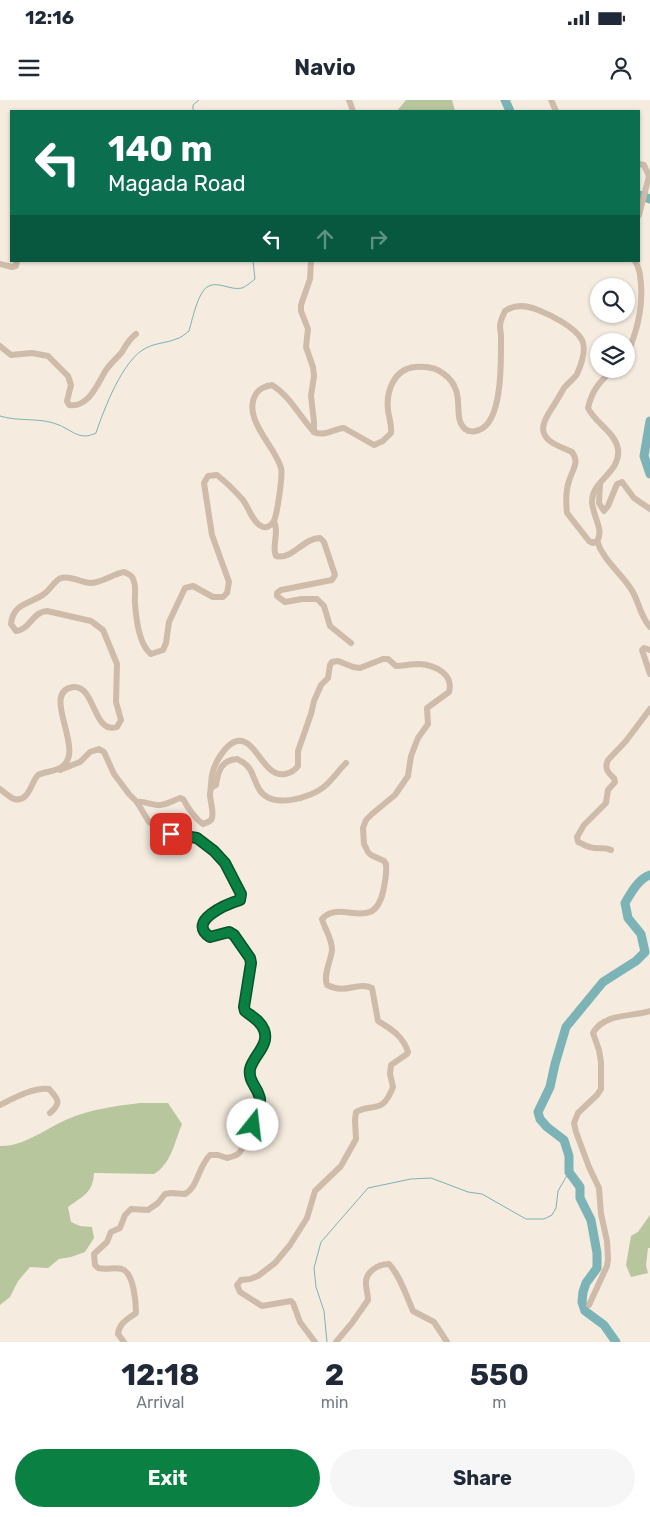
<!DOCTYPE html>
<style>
:root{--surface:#fff;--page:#f6f6f7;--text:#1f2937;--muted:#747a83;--accent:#0b8043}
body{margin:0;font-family:Rubik,sans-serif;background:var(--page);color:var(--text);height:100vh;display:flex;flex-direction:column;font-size:19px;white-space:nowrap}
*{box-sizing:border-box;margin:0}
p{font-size:16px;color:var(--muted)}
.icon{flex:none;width:28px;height:28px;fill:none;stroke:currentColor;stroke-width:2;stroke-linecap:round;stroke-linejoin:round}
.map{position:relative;height:1242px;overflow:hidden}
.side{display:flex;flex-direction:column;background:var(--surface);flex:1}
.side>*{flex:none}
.guide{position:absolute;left:10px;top:10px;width:630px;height:152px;border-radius:0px;box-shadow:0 1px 4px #0004;background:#0b6e4f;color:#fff;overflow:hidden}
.buttons{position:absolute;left:590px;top:178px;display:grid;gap:10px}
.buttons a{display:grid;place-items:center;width:45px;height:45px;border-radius:50%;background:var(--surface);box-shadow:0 1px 4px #0004;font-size:25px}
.pin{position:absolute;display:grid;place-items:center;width:42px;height:42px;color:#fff;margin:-21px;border-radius:10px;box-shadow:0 2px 8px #0006}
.me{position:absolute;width:55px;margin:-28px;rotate:16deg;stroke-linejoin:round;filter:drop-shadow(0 0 4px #0008)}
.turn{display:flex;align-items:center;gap:18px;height:105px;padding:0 15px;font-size:22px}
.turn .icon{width:65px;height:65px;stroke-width:2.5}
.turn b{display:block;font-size:35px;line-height:42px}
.lanes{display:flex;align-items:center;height:48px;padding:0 15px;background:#0003;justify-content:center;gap:25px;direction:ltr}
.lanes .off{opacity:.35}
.eta{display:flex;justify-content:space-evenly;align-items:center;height:85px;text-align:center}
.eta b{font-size:30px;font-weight:700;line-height:35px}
.button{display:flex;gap:10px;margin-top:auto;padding:10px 15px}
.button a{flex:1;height:58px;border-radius:30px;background:var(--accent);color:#fff;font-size:20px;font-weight:700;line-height:58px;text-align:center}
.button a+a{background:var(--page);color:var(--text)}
.status{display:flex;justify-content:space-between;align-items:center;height:35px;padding:0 25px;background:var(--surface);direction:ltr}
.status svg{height:14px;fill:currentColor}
header{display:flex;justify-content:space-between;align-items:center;height:65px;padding:0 15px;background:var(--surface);font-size:22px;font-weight:700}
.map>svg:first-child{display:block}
.green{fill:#b8c69d}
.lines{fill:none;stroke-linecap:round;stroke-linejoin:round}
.stream{stroke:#7bb3b6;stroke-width:1}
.river{stroke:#7bb3b6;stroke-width:9}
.minor{stroke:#cfbba9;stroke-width:6}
.route-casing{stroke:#07532c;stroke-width:12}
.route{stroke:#0b8043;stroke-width:9}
</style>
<div class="status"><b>12:16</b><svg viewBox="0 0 49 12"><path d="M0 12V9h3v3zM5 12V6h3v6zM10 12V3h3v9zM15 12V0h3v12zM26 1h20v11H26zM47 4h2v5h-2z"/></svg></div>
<header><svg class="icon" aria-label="menu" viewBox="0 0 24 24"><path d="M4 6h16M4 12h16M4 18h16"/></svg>Navio<svg class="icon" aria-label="person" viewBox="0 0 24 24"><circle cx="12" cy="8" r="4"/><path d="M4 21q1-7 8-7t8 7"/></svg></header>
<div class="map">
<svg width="650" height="1242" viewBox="0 0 650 1242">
<rect width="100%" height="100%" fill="#f5ebdf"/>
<!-- green -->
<g class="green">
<path d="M406,0h46l3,11h-58z"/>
<path d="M140,1003h28l14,21c-7,17 -11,40 -28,50l-60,-1c-1,20 -11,23 -26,34l3,15 9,4 12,1 2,11 -9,14 -14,5 -12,2 -11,9 -18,-1 -12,14 -8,16 -10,8v-159c24,1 46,-18 68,-27 23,-10 48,-13 72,-16z"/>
<path d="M650,1115v33h-2l-2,17 2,8 -17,4 -5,-12 5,-29 7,-4z"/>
</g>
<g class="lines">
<!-- stream -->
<g class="stream">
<path d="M193,11v-6l6,-5"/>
<path d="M0,316c18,6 41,1 59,9 14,6 21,16 37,8 8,-24 27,-74 50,-85 9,-5 21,-5 30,-9 5,-1 9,-5 13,-8 3,-11 9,-38 18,-44 10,-7 24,4 35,1 5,-2 9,-6 13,-9l-2,-18"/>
<path d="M327,1242l-3,-31 -8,-24 -2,-19 7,-26 47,-54 43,-9 20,-1 37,14 14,2 44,25h18l8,-4 4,-7 2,-17 11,-19"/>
</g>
<!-- river -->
<g class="river">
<path d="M505,0l5,11"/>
<path d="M639,95l11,4"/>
<path d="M650,321l-6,35 6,18"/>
<path d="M616,1242l-12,-17 -19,-14 -3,-9 1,-10 3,-9 11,-15v-15l-6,-33 -11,-22v-11l-11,-15v-16l-5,-16 -17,-13 -7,-8 -2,-7 12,-25 5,-23 11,-37 37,-45 33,-21 9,-9 -4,-18 -13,-16 -3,-15c6,-10 13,-24 25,-28"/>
</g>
<!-- minor -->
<g class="minor">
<path d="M349,0l4,11"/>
<path d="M551,0l5,11"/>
<path d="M639,64l5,1 5,11 -10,39"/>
<path d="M311,161l-1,18 -9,26v6l7,18 -2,18 7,20 1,9 -3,20 3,26v10"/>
<path d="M0,164l12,3 4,-1 1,-5"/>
<path d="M0,246l11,9 21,-2 16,3 20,20 3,9 -4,16 2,4c20,3 29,-22 37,-35 5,-7 11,-12 16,-18 4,-7 7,-13 14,-18"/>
<path d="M626,258c10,-25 17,-47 15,-74 -1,-9 -1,-15 -6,-23"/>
<path d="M600,384l-1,19 5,8 4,-5 9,-22 5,-2 12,16 16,11"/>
<path d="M274,421c6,13 -3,24 2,35 17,4 27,-18 44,-18l4,4 11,33 -3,5 -51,10 -4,3v3l8,6 17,-3h15l7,7 6,20 21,17"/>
<path d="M597,441c6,19 23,31 34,48 8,12 9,27 19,38"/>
<path d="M650,550l-6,-2 -2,2 8,24"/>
<path d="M60,670l20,-8 10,-10 9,-3 5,3 10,22 15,20 8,8 12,20 15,10 33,6 17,13 11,12 15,27 1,8c-13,10 -33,10 -38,28l2,8 5,3 19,-5 5,3 13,19 4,9 -7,44 1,4c7,6 19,11 20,22 2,13 -12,23 -14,35 -3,13 7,20 9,32 1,9 -15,48 -22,54 -3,2 -7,3 -11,4l-9,-3h-8c-12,12 -12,32 -25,39l-14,-1 -6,1 -7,9 -10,7 -17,-1 -6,6 -5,13 -9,4 -4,10 -13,12 1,11 3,3c8,2 17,-1 24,1 12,4 14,34 14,44 -8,6 -17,10 -18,21l6,8"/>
<path d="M211,688l5,-3c2,-13 5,-25 21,-26 17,8 14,16 22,30 12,21 52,9 66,-3 8,-7 14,-16 21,-23"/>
<path d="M0,689c4,3 9,8 14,10 15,4 17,-17 24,-24 8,-4 18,-3 25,-9 22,-17 -23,-74 10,-79 22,-3 20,48 44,40l4,-7 -5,-18 1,-38 -14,-34 -12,-9 -44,-10c-15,1 -17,19 -31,20l-5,-7c2,-21 19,-20 33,-30 6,-4 10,-13 17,-16 10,-3 20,5 30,5 12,-1 22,-9 33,-11 4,2 8,3 9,7 4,8 1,16 2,24 1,15 4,42 16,51l12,-4 3,-7 3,-21 16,-34 8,-2 20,11h10l4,-4 2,-11 -17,-47 -8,-52 4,-7 9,-1c9,7 18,16 26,25 6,8 9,21 18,26 5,3 10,0 13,-5 3,-7 9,-45 7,-53 -5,-21 -40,-50 -25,-74 3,-5 10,-8 16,-9 18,11 28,32 42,47 11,5 19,-3 30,-4l30,17 9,-4 8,-8c1,-8 -2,-15 -3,-23 -2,-19 6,-41 27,-43 10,-1 21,0 29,7 24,18 7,43 21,55 4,3 10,3 14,1 24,-8 22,-71 22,-93 0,-4 -1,-8 -1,-11 0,-5 3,-10 5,-15 10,-7 21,-6 33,-1 13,5 37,17 44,30 5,10 -1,25 -5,34 -3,5 -9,9 -13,14 -4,7 -8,14 -12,20 -4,6 -9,14 -9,21 1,14 19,18 29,23 8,11 0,18 -3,29 -3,9 -3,23 -2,32l22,28 4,2 4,-2c8,-11 -6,-28 -5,-41 1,-20 29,-28 26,-51 -3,-17 -23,-26 -30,-41 4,-18 12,-27 26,-39"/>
<path d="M137,702c7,-1 12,2 20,3 8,1 15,-4 23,-7l3,1c5,9 11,19 20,25 4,-2 8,-2 9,-6 2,-7 -2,-17 -2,-24 1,-6 1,-13 2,-19 2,-11 13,-31 25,-34 19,-4 26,37 48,33 6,-1 10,-4 13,-8v-15l13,-37 3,-13 7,-16 7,-7 2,-13 2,-3 6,-1 15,6 7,1 23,-9h5l8,7c7,0 15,-2 23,-2 16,1 35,10 30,28l-22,16 1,16 -10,14 -7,18 -3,20 -13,19 -23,19 -6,6 -3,8 1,16 4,8 3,3 13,6 2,3c1,9 -1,19 -3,28 -10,42 -42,6 -61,27 3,11 10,19 10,31 -1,11 -9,24 -5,35 20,10 30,-4 45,3l6,33c13,8 25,15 30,31l-1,2 -16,11 -1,9 3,13c-11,29 -20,15 -37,25l-1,8 1,19 -15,27 -26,25 -8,27 -17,27 -15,18 -17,13 -8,3 -9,1 -4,5 3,7 22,14 29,-5 2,2 7,19 15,20"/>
<path d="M611,750c-6,-3 -10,-1 -16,-2 -6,0 -12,-4 -17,-6l-1,-5 7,-12 22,-22 2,-13 7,-8 -1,-4c-6,-5 -10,-10 -6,-18l18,-19 24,-32"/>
<path d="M0,1005c14,-7 34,-18 49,-16 9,10 13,14 1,24"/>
<path d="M589,1205l18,-39 1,-7 -1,-18 -6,-27 -2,-26 -10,-21 -13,-35 -2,-9 4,-10 19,-18 4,-6v-27l-2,-12 -6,-17c11,-20 38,-16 57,-22"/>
<path d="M336,1242l16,-19 16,-23c0,-6 -2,-11 -2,-16 -1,-12 12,-20 23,-20 10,10 18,33 24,47l21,11 13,20"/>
</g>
</g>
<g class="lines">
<defs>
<path id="route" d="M171,734l26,4 17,13 11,12 16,31 -1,6c-13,4 -54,21 -30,37l19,-5 5,3 16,23 1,5 -7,44 1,4c6,5 16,10 19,19 6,15 -11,26 -14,39 -2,13 8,18 10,30 1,9 -4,18 -7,26"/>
</defs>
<!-- route casing -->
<use href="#route" class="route-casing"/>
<!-- route -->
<use href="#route" class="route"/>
</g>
</svg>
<div class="buttons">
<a><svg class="icon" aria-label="search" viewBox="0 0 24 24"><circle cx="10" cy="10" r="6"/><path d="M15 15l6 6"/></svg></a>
<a><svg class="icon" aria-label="layers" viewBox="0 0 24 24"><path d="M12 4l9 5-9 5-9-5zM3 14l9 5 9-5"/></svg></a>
</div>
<div class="pin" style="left:171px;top:734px;background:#d93025"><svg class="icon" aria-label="arrive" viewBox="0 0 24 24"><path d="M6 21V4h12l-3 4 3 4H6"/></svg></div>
<svg class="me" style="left:253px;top:1025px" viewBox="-20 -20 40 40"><circle r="19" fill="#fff"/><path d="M0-13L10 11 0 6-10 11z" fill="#0b8043"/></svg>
<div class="guide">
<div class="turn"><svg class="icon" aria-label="left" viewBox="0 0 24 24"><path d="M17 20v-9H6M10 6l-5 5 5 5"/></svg><div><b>140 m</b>Magada Road</div></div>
<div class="lanes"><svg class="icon" aria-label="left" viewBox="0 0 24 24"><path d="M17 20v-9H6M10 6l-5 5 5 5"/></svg><svg class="icon off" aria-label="ahead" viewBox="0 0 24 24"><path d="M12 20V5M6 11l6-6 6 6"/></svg><svg class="icon off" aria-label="right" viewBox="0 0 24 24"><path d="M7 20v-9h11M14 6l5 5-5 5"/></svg></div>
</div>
</div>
<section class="side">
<div class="eta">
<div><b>12:18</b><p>Arrival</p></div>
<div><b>2</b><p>min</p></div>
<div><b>550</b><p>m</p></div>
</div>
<div class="button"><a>Exit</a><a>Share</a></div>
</section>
